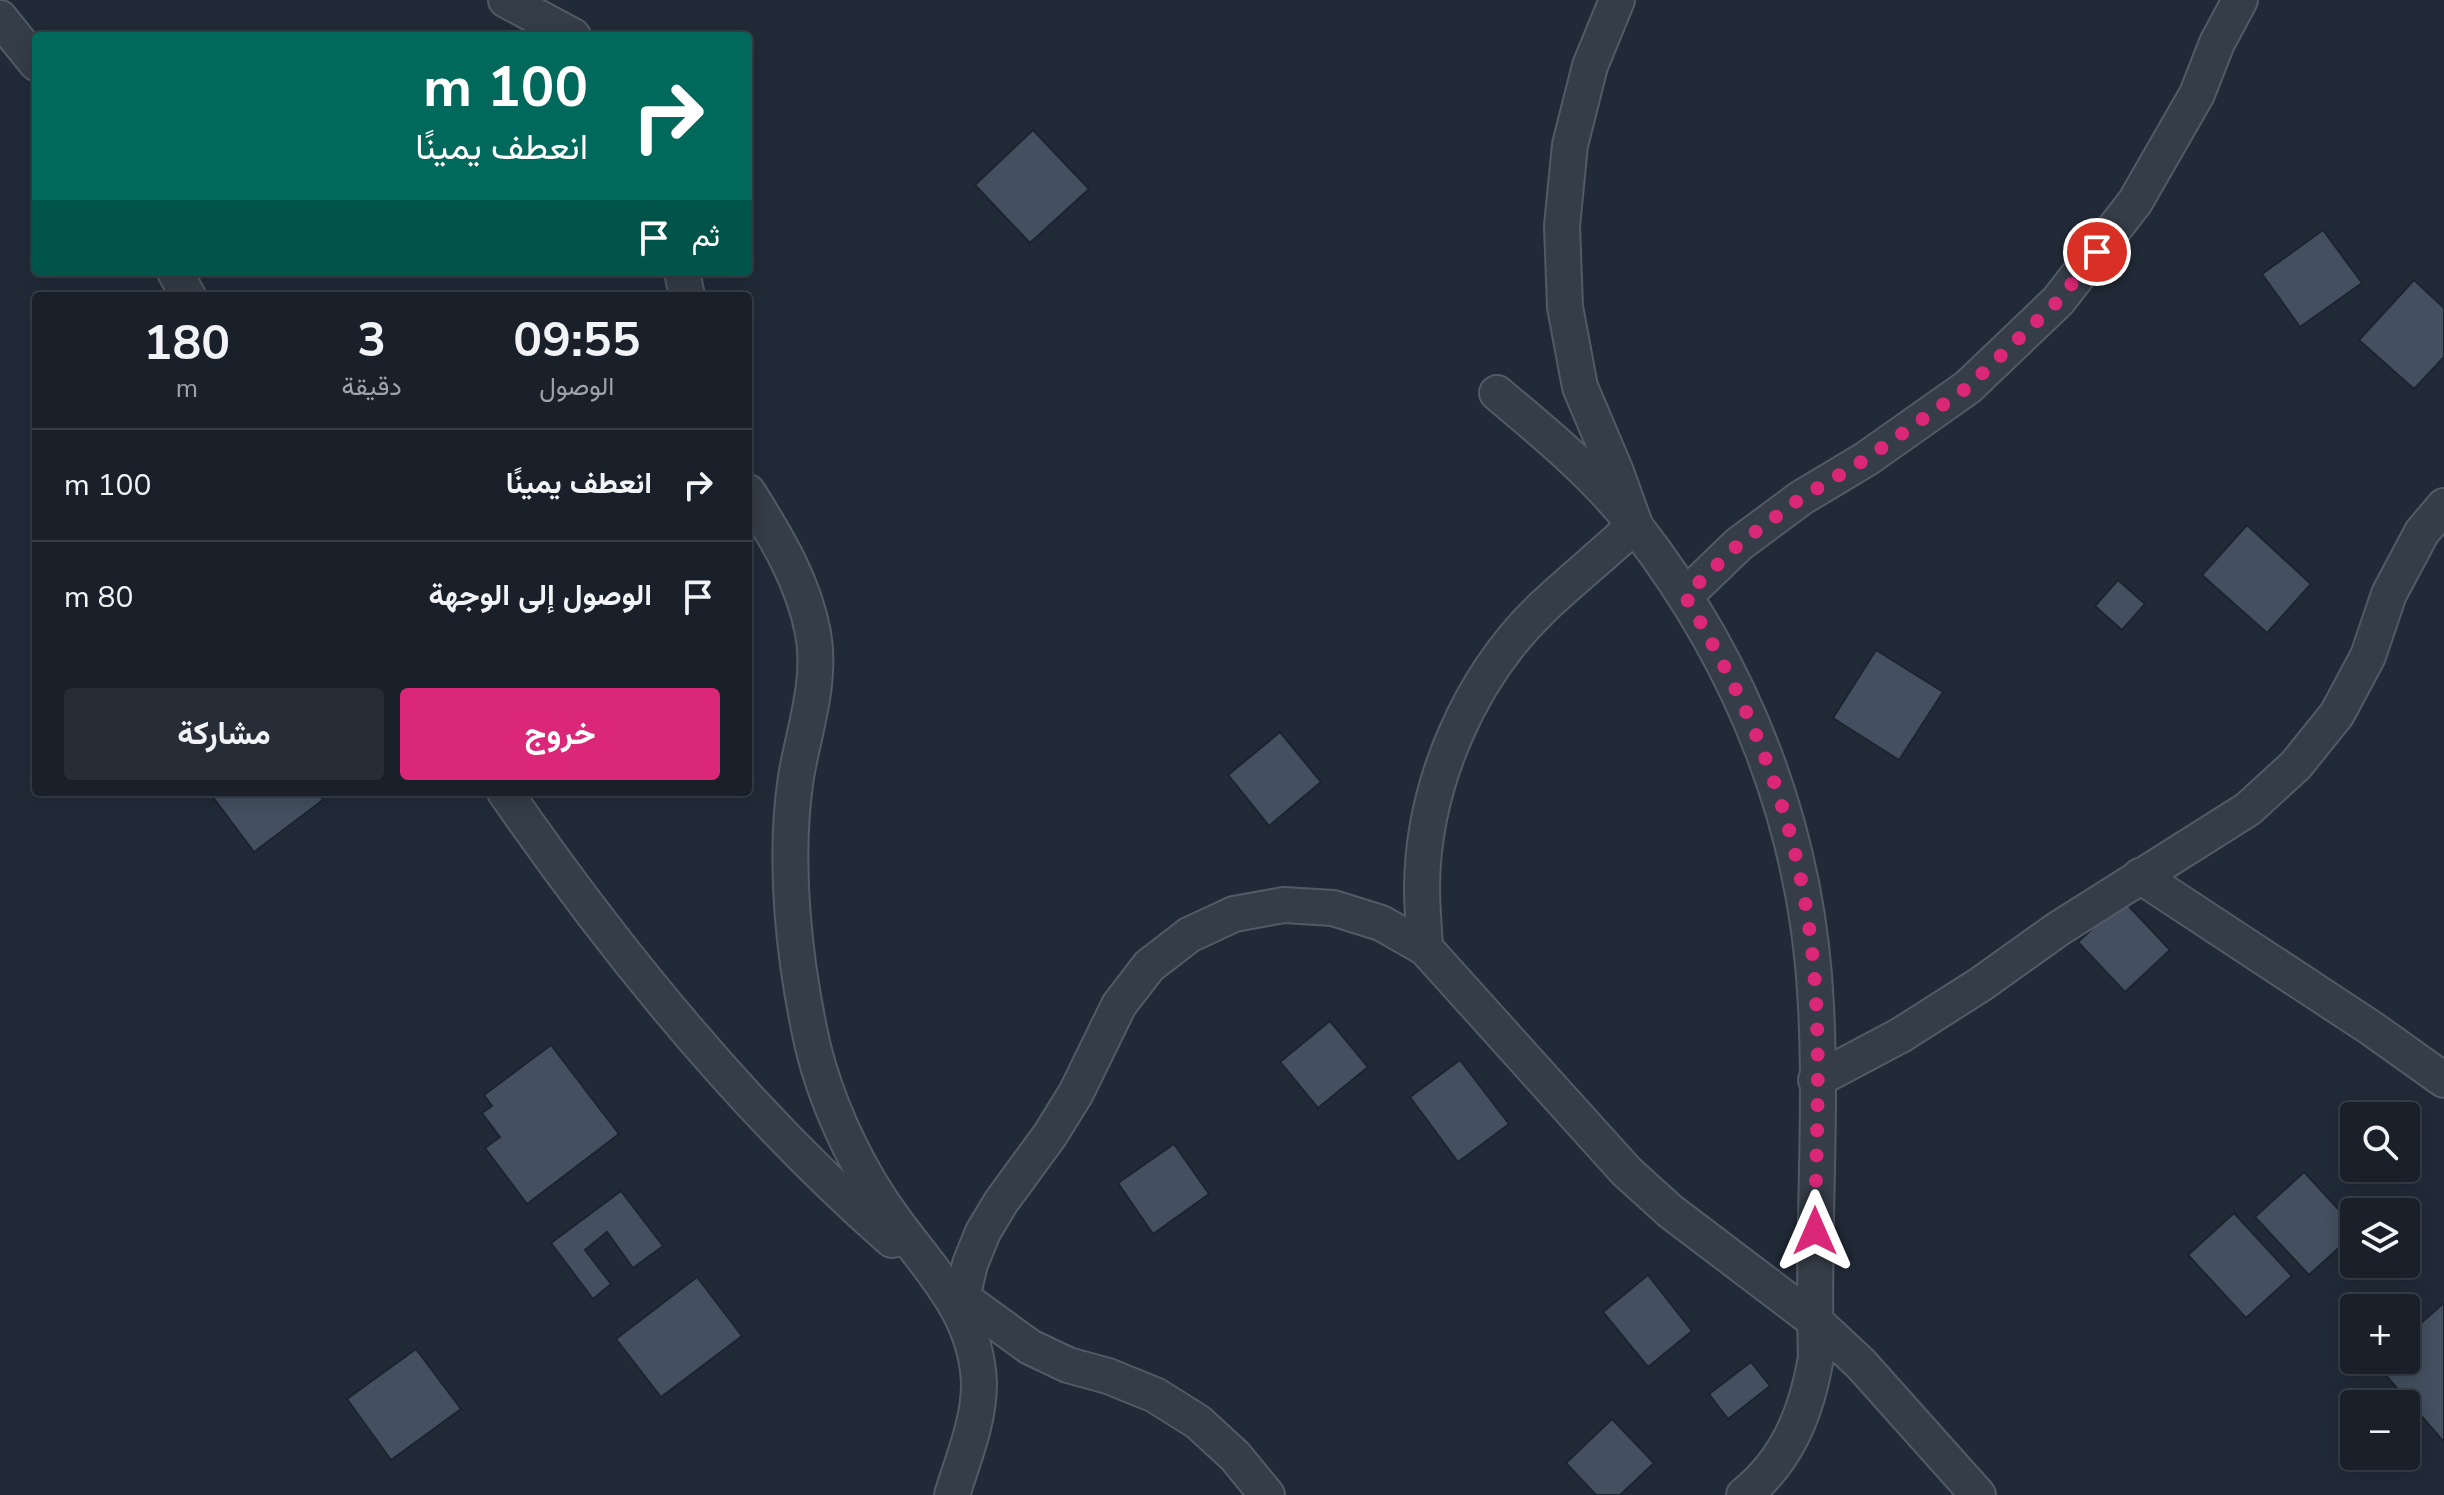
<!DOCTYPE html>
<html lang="ar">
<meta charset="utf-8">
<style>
:root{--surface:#19202a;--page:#262d36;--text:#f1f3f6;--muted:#9fa3a8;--line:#373e47;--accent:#db2777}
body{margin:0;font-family:"Nunito Sans",Vazirmatn,sans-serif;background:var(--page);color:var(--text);direction:rtl;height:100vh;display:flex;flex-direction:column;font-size:30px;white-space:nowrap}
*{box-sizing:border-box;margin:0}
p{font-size:26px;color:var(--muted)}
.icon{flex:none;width:44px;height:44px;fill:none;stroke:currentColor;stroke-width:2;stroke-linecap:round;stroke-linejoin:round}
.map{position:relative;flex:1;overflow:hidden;direction:ltr}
.details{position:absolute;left:32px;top:292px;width:720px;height:504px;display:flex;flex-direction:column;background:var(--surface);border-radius:8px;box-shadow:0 4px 20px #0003,0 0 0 2px var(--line);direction:rtl}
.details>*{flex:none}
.hud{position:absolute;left:32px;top:32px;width:720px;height:244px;border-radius:8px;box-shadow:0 4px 20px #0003,0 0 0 2px var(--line);direction:rtl;background:#00695c;color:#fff;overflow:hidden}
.tools{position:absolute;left:2340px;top:1102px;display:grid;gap:16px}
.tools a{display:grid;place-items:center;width:80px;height:80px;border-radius:8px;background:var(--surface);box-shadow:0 4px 20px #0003,0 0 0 2px var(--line);font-size:40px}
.pin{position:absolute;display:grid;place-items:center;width:68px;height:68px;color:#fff;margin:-34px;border:4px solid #fff;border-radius:50%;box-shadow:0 2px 8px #0007}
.me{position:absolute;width:88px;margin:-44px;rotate:0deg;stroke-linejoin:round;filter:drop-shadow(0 0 6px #0008)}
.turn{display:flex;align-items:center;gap:28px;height:168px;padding:0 32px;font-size:36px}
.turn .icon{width:104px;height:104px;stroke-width:2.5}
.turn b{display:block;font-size:56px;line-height:68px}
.then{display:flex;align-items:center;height:76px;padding:0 32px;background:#0003;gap:16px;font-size:30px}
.eta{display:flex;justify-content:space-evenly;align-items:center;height:136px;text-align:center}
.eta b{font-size:48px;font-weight:700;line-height:56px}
.primary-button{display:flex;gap:16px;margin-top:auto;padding:16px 32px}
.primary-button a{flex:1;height:92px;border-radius:8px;background:var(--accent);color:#fff;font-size:32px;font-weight:700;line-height:92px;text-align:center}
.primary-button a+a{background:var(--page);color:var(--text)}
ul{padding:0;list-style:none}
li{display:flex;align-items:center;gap:24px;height:112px;padding:0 32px;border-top:2px solid var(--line)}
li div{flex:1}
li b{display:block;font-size:30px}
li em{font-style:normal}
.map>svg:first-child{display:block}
.building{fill:#445060;stroke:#1c242f;stroke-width:2}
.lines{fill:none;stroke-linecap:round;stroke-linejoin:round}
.minor-casing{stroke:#525a66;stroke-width:38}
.minor{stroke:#353d48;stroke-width:34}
.route{stroke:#db2777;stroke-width:14;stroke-dasharray:0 25.2}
</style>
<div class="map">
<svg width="2444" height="1495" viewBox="0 0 2444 1495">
<rect width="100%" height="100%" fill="#212b38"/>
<!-- building -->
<g class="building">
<path d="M1033,130l56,59 -59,54 -55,-58z"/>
<path d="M2323,230l39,53 -62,44 -38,-53z"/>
<path d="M2414,280l30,28v49l-30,32 -55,-49z"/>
<path d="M2247,525l64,59 -44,49 -65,-58z"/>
<path d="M2118,580l27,24 -23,26 -27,-24z"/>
<path d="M1876,650l67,42 -44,68 -66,-42z"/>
<path d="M1280,732l41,50 -52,44 -41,-51z"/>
<path d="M209,792h108l6,8 -69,52z"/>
<path d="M2123,900l47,50 -45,42 -47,-50z"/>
<path d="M1330,1021l38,46 -50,41 -38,-46z"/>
<path d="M551,1045l68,89 -92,70 -42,-56 15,-11 -18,-24 10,-7 -8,-11z"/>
<path d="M1460,1060l49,64 -51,38 -48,-65z"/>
<path d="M1174,1144l35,50 -56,40 -35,-51z"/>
<path d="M2304,1172l50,54v8l-45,41 -54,-58z"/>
<path d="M621,1191l42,55 -30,22 -26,-36 -22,18 26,34 -18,15 -42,-56z"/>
<path d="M2234,1213l58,63 -46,42 -58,-63z"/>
<path d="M1648,1275l44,56 -44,36 -45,-55z"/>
<path d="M697,1277l45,59 -81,61 -45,-58z"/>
<path d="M2444,1303v139l-69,-79 3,-3h28v-24z"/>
<path d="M416,1349l45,60 -70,51 -44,-61z"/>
<path d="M1751,1362l19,24 -42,33 -19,-25z"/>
<path d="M1612,1419l42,44 -34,32h-24l-30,-32z"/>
</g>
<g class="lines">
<defs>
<g id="minor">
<path d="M506,0l67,36"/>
<path d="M0,18l36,45"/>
<path d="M175,272l13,24"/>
<path d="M682,272l5,24"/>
<path d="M1497,393c49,41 100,83 139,134 108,139 172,303 180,479 6,117 -4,234 0,351 -9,54 -28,103 -72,138"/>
<path d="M748,492c28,45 55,88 65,141 9,48 -9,97 -17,144 -13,86 -2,185 17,270 13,53 38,108 68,154 39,60 96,106 98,183 0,38 -16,75 -27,111"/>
<path d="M1685,596l54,-52 62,-46 65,-39 102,-72 90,-86 77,-99 62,-108 20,-51 23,-43"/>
<path d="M505,792c112,162 239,318 387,448"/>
<path d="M2140,876l231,152 73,52"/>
<path d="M1425,948c-1,-20 -3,-41 -3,-61 1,-102 47,-209 121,-280 30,-28 62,-54 92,-82l-19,-53 -36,-85 -15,-80 -3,-81 8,-81 20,-79 27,-66"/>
<path d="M1816,1080l85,-45 80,-51 77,-55 190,-120 48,-44 41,-51 31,-58 21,-62 33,-62 22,-26"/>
<path d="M954,1292l76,55 38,18 40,11 47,19 43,27 37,34 32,39"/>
<path d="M962,1298l8,-34 13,-32 18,-30 49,-67 26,-42 43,-88 30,-39 40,-31 45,-21 50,-9 49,3 48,15 44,25 201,223 44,40 145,110 46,43 117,131"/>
</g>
</defs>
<!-- minor casing -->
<use href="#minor" class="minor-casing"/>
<!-- minor -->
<use href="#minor" class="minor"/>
</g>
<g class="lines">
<!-- route -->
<path class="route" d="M1815,1231c1,-98 8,-199 -5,-297 -16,-124 -61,-231 -125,-338l54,-52 62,-46 65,-39 102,-72 90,-86 39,-49"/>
</g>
</svg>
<div class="tools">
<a><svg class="icon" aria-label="search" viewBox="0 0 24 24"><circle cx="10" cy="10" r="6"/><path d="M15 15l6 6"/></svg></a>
<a><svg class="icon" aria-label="layers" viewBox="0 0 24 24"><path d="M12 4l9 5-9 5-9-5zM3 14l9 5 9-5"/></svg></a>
<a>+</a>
<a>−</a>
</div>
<div class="pin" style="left:2097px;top:252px;background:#d93025"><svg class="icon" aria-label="arrive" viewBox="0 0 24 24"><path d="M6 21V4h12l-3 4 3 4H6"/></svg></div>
<svg class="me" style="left:1815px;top:1231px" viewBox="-20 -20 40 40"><path d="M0-17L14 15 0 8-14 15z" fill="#db2777" stroke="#fff" stroke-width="4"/></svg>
<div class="hud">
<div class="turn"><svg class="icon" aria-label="right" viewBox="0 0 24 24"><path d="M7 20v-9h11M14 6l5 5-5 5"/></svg><div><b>100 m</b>انعطف يمينًا</div></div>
<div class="then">ثم<svg class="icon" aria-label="arrive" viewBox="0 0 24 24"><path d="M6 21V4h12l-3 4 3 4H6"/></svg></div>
</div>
<section class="details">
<div class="eta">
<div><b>09:55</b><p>الوصول</p></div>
<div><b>3</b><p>دقيقة</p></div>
<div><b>180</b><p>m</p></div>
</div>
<ul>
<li><svg class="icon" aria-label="right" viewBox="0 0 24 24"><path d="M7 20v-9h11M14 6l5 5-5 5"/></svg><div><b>انعطف يمينًا</b></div><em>100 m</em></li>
<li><svg class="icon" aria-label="arrive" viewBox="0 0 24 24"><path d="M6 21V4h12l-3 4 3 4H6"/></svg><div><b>الوصول إلى الوجهة</b></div><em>80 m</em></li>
</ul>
<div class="primary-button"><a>خروج</a><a>مشاركة</a></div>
</section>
</div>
